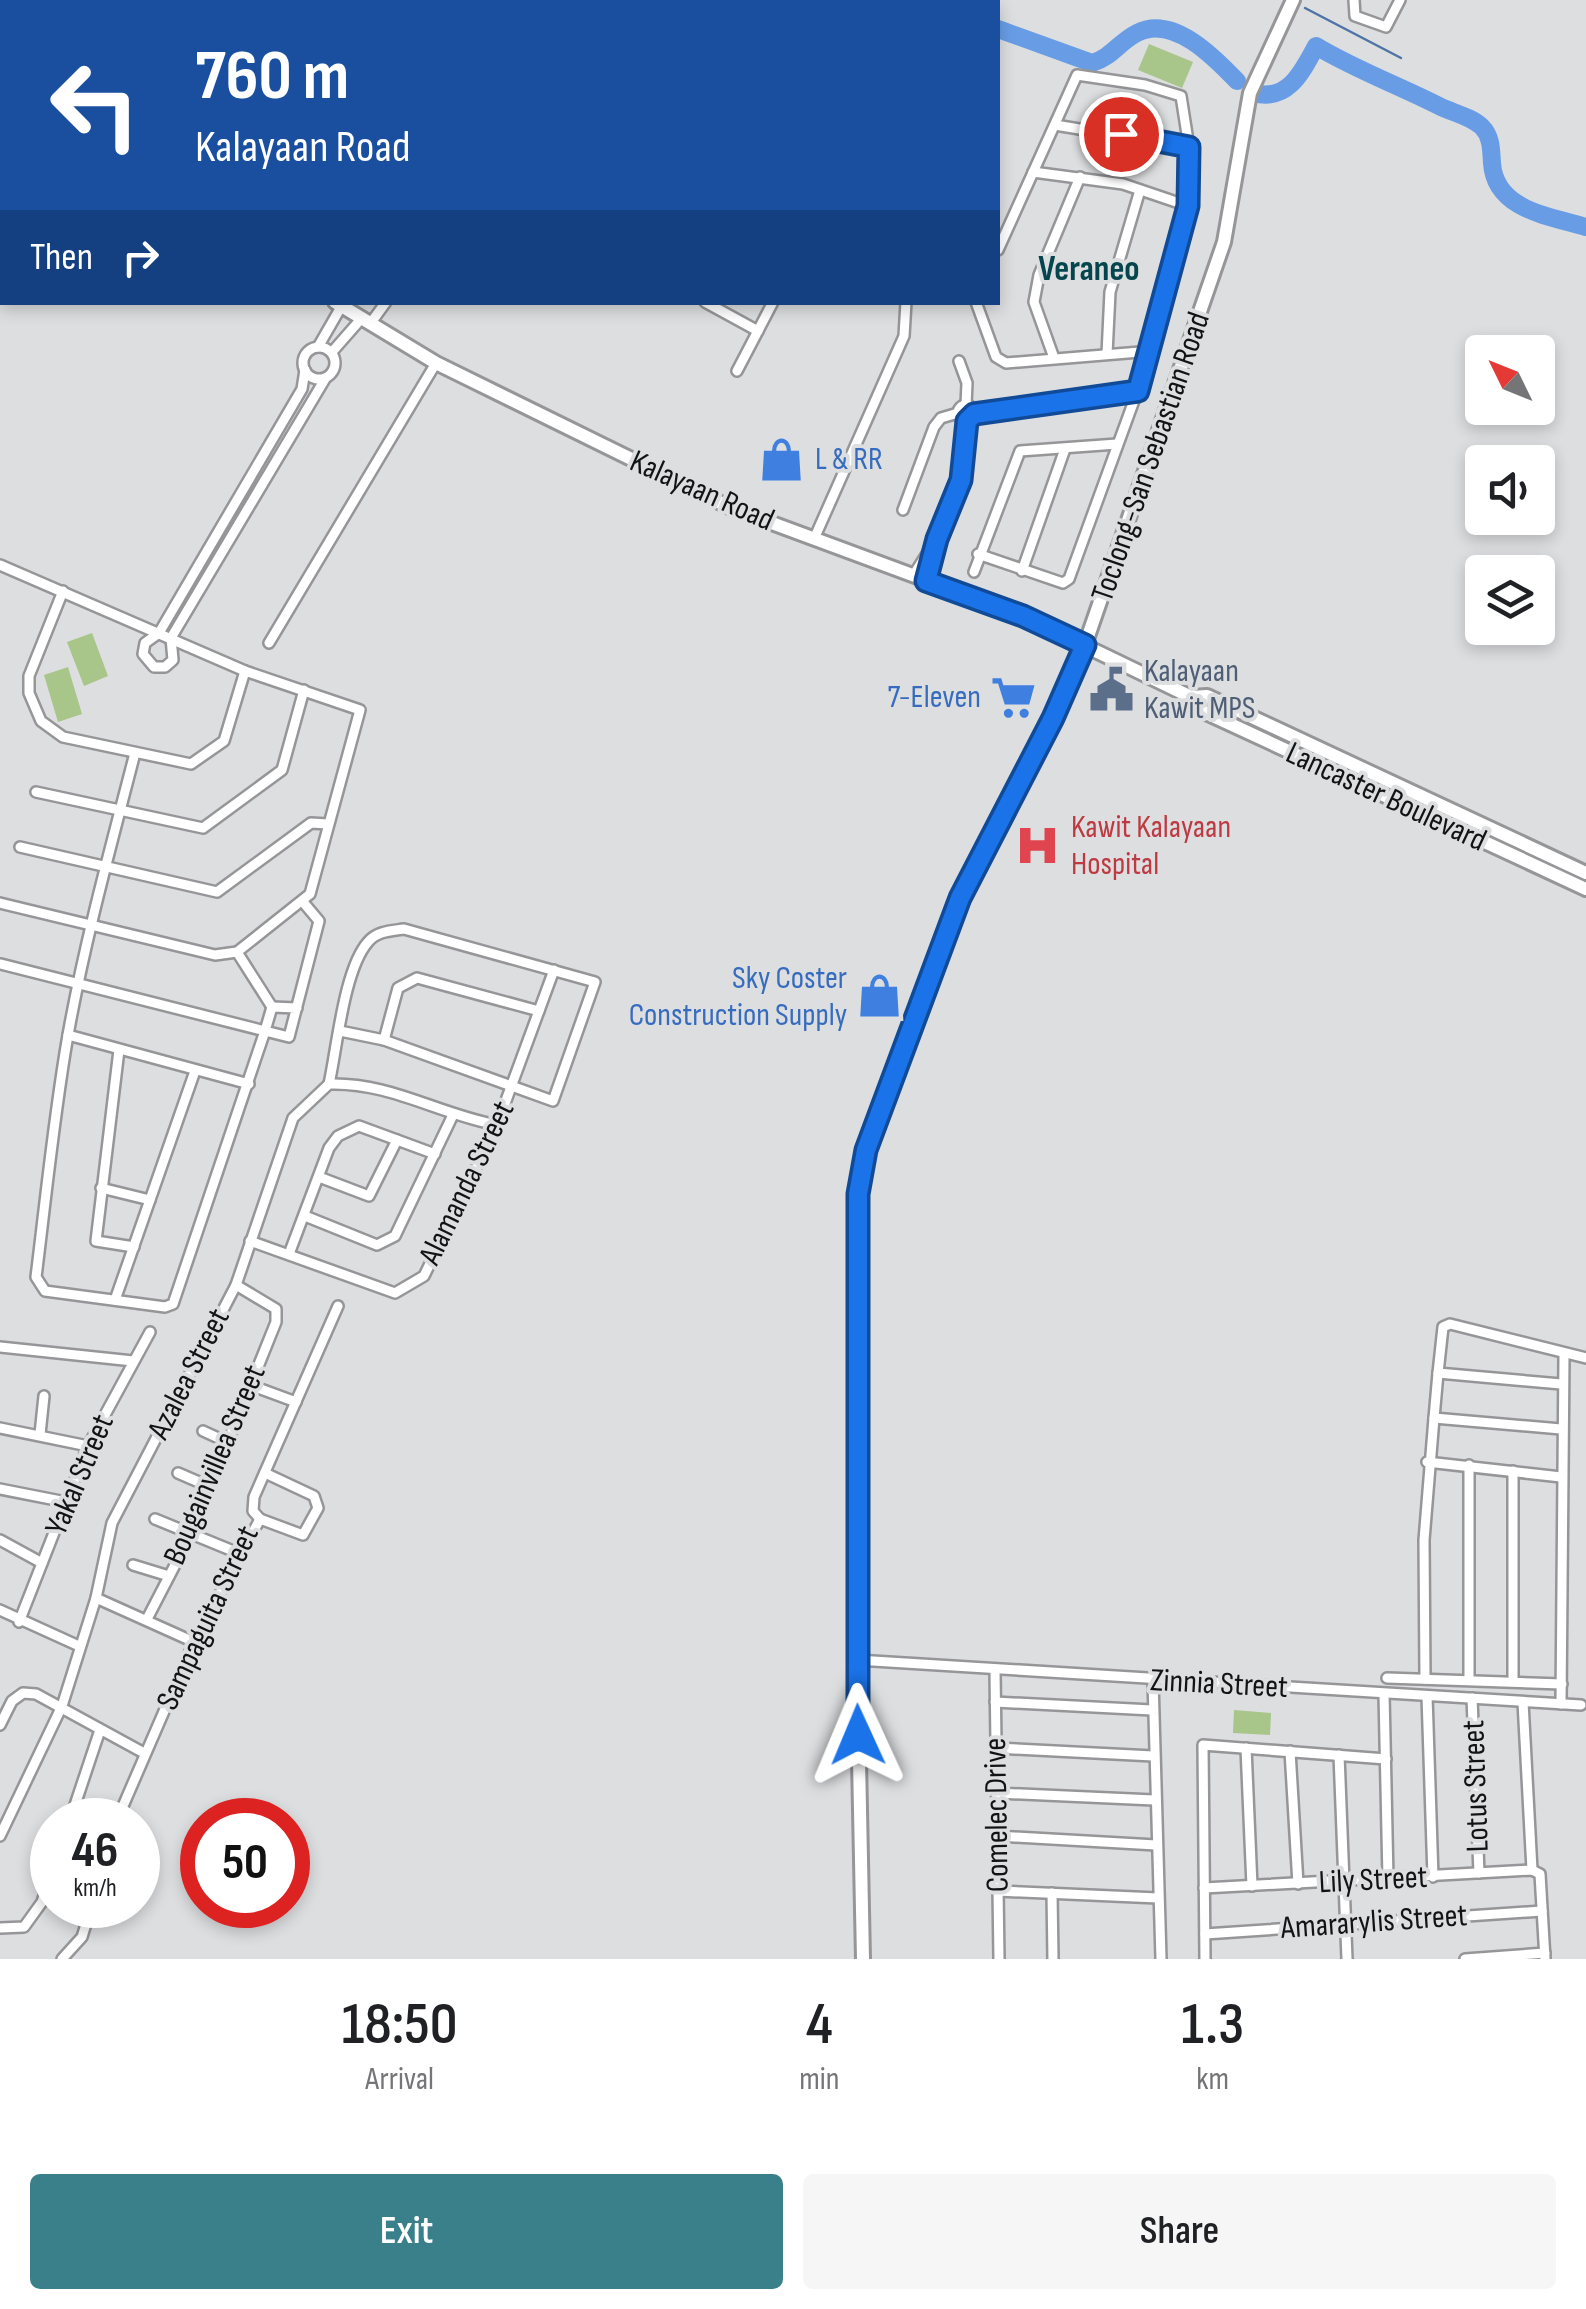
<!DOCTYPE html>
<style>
:root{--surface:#fff;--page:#f6f6f6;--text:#202124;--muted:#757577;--accent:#3a808b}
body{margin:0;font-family:"Sofia Sans Condensed",sans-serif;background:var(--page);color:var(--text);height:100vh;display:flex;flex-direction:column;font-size:38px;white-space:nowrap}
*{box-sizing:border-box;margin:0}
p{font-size:32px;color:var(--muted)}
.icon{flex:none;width:55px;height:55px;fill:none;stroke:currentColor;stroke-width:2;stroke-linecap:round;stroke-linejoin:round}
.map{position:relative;height:1959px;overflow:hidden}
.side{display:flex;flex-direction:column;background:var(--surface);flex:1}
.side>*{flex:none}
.top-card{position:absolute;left:0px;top:0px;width:1000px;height:305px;box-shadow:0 5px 15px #0003;background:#1a4fa0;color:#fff;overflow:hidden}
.needle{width:65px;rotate:313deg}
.controls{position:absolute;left:1465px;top:335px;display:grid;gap:20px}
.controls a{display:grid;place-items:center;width:90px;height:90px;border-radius:10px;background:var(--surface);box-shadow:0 5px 15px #0003;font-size:50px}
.speed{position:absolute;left:30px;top:1798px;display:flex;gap:20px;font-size:50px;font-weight:700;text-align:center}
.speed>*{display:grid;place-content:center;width:130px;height:130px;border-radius:50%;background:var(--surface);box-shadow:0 5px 15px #0003;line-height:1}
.speed small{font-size:25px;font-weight:400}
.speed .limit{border:15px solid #d22;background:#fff;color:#111}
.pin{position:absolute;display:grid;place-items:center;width:85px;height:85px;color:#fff;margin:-42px;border:5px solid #fff;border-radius:50%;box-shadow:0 2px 10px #0007}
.me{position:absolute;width:110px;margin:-55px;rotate:359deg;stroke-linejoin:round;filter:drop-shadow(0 0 8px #0008)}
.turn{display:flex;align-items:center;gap:35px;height:210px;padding:0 30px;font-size:45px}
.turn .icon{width:130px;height:130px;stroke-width:2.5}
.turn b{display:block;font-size:70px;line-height:85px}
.then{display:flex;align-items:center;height:95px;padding:0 30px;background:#0003;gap:20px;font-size:38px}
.eta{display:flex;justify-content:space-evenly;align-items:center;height:170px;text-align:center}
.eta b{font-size:60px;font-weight:600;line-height:70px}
.primary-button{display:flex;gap:20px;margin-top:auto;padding:20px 30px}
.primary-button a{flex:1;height:115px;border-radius:10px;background:var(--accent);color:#fff;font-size:40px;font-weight:600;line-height:115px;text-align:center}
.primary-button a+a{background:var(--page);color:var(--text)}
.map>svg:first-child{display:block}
.green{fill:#a8c58a}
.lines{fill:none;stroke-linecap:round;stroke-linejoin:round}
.stream{stroke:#4e74a6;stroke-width:2.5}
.river{stroke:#689de5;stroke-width:18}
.minor-casing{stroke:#969699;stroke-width:14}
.secondary-casing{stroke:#969699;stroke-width:18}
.minor{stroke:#fff;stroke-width:9}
.secondary{stroke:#fff;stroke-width:12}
.route-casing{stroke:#114b97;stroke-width:25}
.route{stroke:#1a73e8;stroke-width:18}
.labels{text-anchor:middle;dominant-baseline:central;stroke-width:8;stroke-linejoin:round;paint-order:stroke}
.street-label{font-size:32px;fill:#121314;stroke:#dddee0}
.shop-label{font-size:32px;fill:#366cbe;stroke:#dddee0;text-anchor:end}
.service-label{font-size:32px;fill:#4e5e75;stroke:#dddee0;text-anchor:start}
.health-label{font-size:32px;fill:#be3a42;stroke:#dddee0;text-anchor:start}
.neighbourhood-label{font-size:35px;font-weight:bold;fill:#05464e;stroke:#dddee0}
</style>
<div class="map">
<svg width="1586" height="1959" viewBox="0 0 1586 1959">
<rect width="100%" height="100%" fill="#dddee0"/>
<!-- green -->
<g class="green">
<path d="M1149,44l44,18 -11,26 -44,-18z"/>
<path d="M92,633l16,43 -24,10 -17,-44z"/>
<path d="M68,667l14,47 -24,8 -14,-47z"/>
<path d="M1234,1710l37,3 -1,22 -37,-2z"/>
</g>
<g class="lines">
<!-- stream -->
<path class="stream" d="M1305,8l96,50"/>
<!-- river -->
<g class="river">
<path d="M869,0l1,2"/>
<path d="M957,0l2,2"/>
<path d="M917,2l3,-2"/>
<path d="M998,29l94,34c20,-6 27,-21 45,-30 36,-19 78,25 100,48"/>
<path d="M1254,93c34,9 48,-21 62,-47 40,24 84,40 125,61 13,6 31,10 41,20 10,10 9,24 10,36 3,47 57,53 94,64"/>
</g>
<defs>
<g id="minor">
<path d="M100,0l4,2"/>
<path d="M279,0l4,2"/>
<path d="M481,0l4,2"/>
<path d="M666,0l4,2"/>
<path d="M829,0l2,2"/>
<path d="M1354,0l1,16 31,11 14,-27"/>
<path d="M145,2l1,-2"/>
<path d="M245,2l2,-2"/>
<path d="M377,2h6"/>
<path d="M507,2l2,-2"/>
<path d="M605,2l1,-2"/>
<path d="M729,2l2,-2"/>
<path d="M0,32l2,3"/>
<path d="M1055,125l134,22"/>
<path d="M1033,172l90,12 65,22"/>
<path d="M705,302l53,29"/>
<path d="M976,302l20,55 10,6 146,-12"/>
<path d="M370,324l16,-22"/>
<circle cx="319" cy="363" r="16"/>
<path d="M318,347l23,-40"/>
<path d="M332,352l29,-33"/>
<path d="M1107,354l3,-62 30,-102"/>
<path d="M1054,358l-20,-56 5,-27 41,-98"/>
<path d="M959,361l8,22 -1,22"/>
<path d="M305,370l-3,19 -143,244 -14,10 -2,11 11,13h11l8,-7 -2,-22 154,-259"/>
<path d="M737,371l36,-69"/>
<circle cx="966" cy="413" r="8"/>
<path d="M973,414l165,-23"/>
<path d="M903,510l31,-83 7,-9 17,-5"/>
<path d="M814,539l90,-203 2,-34"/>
<path d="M978,554l85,29 6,-4 83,-228 7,-51 29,-94 1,-59 -8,-51 -36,-11 -68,-10 -79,175"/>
<path d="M0,565l245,106 115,39 -50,184 -73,58 -22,3 -215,-52"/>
<path d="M1022,571l43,-122"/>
<path d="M974,572l46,-121 97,-7"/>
<path d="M913,576l22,-35"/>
<path d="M927,581l10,-42 24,-59 6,-59"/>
<path d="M63,591l-34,85v17l12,28 22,16 128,27 33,-23 21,-70"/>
<path d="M269,643l167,-280"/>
<path d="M36,792l167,36 79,-58 22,-80"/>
<path d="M20,847l197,45 94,-69 17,1"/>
<path d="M237,952l35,55"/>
<path d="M1,964l264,67 -92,273 -8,3 -120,-16 -9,-14c10,-80 18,-162 32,-242 17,-95 43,-189 67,-282"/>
<path d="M297,1008l-25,-1 -7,24 24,6 30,-116 -16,-19"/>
<path d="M68,1035l181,49"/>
<path d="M384,1040l14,-52 19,-10 122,33"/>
<path d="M119,1050l-23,191 38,6"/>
<path d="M329,1084c8,-36 15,-115 39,-142 9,-11 23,-11 36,-13l191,53 -42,119 -169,-61 -44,-9"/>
<path d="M319,1177l50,19 28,-56"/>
<path d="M101,1188l49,12"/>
<path d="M305,1216l72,29 18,-9 57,-119"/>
<path d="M250,1241l145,52 29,-17 73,-151 57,-155"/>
<path d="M289,1254l40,-106 9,-12 21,-10 76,28"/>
<path d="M115,1300l80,-229"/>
<path d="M0,1347l133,14"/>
<path d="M1438,1373l-4,45 127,11"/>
<path d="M1561,1384l-123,-11 5,-46 7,-3 136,34"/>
<path d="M250,1385l46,17"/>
<path d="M0,1428l88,18"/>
<path d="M203,1431l24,11"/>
<path d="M40,1434l4,-38"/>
<path d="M1427,1462l134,15"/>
<path d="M1513,1471v210"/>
<path d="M178,1473l30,13"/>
<path d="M0,1489l66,13"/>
<path d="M155,1519l83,34"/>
<path d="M260,1519l43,16 15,-27 -4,-12 -49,-23"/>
<path d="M0,1540l42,23"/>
<path d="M133,1565l36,11"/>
<path d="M96,1598l98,44"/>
<path d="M0,1610l79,36"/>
<path d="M147,1619l43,-83 86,-214v-13l-40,-24"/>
<path d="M19,1622l69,-176 62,-114"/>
<path d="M857,1660l724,45"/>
<path d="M995,1671l4,288"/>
<path d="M1387,1678l175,6"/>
<path d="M1425,1679l-1,-139 10,-122"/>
<path d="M1153,1680l8,279"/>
<path d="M1469,1680v-215"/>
<path d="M1384,1694l4,185"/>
<path d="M1427,1696l6,181"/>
<path d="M1472,1698l7,175"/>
<path d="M995,1702l157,8"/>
<path d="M1523,1702l9,168"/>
<path d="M1561,1704l3,-348"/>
<path d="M0,1725l12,-24 11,-8 13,1 108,59"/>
<path d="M996,1748l157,8"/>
<path d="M1246,1748l6,138"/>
<path d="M1290,1751l8,133"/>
<path d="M1339,1755l8,204"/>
<path d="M997,1793l157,7"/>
<path d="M70,1820l30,-90"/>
<path d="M117,1820l77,-178 66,-123 -7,-8 1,-14 84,-191"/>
<path d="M0,1836l62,-130 34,-108 16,-75 124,-238 57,-167 36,-34c61,-2 109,30 168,41"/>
<path d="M998,1836l158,9"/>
<path d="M1204,1888l328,-18 8,4 5,85"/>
<path d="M998,1891l160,7"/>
<path d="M1052,1893l1,66"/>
<path d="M0,1928l24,-1 18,-25 10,-32"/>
<path d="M1205,1934l337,-23"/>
<path d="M62,1959l20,-22 10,-32"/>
<path d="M1205,1959l-2,-214 183,14"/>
<path d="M1465,1959l80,-6"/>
</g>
<g id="secondary">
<path d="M0,124h2"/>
<path d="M335,302l101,61 295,145 292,108 168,81 11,14 384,178"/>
<path d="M1191,697l16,-1 379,177"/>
<path d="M863,1959l-6,-299 1,-466 8,-44 95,-252 26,-58 66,-122 32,-73 139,-403 26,-149 43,-93"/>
</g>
</defs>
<!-- minor casing -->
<use href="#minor" class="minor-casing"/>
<!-- secondary casing -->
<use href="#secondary" class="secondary-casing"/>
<!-- minor -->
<use href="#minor" class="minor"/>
<!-- secondary -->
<use href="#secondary" class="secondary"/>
</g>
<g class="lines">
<defs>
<path id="route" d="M858,1735v-541l8,-44 94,-252 93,-180 32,-73 -62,-29 -97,-35 11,-42 24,-59 6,-59 7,-7 164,-23 50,-185 1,-59 -68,-13"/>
</defs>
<!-- route casing -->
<use href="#route" class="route-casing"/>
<!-- route -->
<use href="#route" class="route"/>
</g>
<!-- icons -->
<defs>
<symbol id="shop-bare" viewBox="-9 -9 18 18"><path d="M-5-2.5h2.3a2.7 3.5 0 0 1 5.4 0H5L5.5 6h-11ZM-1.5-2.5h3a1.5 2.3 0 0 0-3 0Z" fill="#3f7fe0" stroke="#dddee0" stroke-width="2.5" paint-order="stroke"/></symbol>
<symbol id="civic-bare" viewBox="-9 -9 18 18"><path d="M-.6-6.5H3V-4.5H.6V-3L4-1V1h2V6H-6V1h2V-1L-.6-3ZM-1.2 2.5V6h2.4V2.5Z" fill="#5c6f8a" stroke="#dddee0" stroke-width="2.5" paint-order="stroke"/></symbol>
<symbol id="supermarket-bare" viewBox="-9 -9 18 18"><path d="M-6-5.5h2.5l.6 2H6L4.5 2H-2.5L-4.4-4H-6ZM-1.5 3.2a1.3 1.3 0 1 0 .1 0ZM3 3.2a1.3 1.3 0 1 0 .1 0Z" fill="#3f7fe0" stroke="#dddee0" stroke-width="2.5" paint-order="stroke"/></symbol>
<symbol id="hospital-bare" viewBox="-9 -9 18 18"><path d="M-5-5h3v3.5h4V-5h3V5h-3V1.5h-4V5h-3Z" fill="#e0444e" stroke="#dddee0" stroke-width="2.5" paint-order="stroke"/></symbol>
</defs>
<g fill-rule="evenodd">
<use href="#shop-bare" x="750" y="428" width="63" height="63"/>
<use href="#civic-bare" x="1080" y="658" width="63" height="63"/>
<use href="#supermarket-bare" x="982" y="666" width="63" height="63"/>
<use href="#hospital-bare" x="1006" y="814" width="63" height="63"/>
<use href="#shop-bare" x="848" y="964" width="63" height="63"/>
</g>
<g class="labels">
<!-- street labels -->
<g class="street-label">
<text transform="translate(1151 457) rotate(-71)">Toclong-San Sebastian Road</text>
<text transform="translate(702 491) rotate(24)">Kalayaan Road</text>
<text transform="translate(1386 797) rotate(25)">Lancaster Boulevard</text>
<text transform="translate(467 1183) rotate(-64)">Alamanda Street</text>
<text transform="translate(189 1374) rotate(-63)">Azalea Street</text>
<text transform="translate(215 1465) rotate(-67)">Bougainvillea Street</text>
<text transform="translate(80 1475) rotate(-67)">Yakal Street</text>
<text transform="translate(208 1618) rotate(-65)">Sampaguita Street</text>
<text transform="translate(1219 1684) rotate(3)">Zinnia Street</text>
<text transform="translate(1476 1786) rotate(-92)">Lotus Street</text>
<text transform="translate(997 1815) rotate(-91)">Comelec Drive</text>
<text transform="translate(1373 1880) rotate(-3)">Lily Street</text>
<text transform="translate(1374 1922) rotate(-4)">Amararylis Street</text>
</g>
<!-- shop labels -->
<g class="shop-label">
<text x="815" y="459" text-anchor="start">L &amp; RR</text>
<text x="981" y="697">7-Eleven</text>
<text x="847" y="978">Sky Coster<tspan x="847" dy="37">Construction Supply</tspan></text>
</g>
<!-- service labels -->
<g class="service-label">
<text x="1144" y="671">Kalayaan<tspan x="1144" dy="37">Kawit MPS</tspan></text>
</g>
<!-- health labels -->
<g class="health-label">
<text x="1071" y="827">Kawit Kalayaan<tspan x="1071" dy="37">Hospital</tspan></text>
</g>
<!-- neighbourhood labels -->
<g class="neighbourhood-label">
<text x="1089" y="269">Veraneo</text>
</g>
</g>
</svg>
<div class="controls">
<a><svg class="needle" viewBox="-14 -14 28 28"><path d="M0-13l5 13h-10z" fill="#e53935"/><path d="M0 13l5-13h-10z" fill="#757577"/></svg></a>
<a><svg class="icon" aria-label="sound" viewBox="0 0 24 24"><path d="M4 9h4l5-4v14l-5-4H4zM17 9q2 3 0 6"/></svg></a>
<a><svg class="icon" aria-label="layers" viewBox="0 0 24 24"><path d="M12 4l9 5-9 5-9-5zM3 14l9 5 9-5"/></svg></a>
</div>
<div class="speed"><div>46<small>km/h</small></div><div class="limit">50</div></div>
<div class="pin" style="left:1121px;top:134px;background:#d93025"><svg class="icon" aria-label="arrive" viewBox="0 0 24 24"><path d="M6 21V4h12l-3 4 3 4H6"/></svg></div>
<svg class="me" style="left:858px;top:1735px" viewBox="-20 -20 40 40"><path d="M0-17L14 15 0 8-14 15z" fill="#1a73e8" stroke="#fff" stroke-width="4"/></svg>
<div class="top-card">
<div class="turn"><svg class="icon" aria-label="left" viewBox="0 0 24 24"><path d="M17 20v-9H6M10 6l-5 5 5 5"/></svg><div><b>760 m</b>Kalayaan Road</div></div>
<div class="then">Then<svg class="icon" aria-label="right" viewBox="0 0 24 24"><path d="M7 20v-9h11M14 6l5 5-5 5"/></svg></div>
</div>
</div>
<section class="side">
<div class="eta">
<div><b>18:50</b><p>Arrival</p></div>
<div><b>4</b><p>min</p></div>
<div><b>1.3</b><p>km</p></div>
</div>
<div class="primary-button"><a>Exit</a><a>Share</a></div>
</section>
